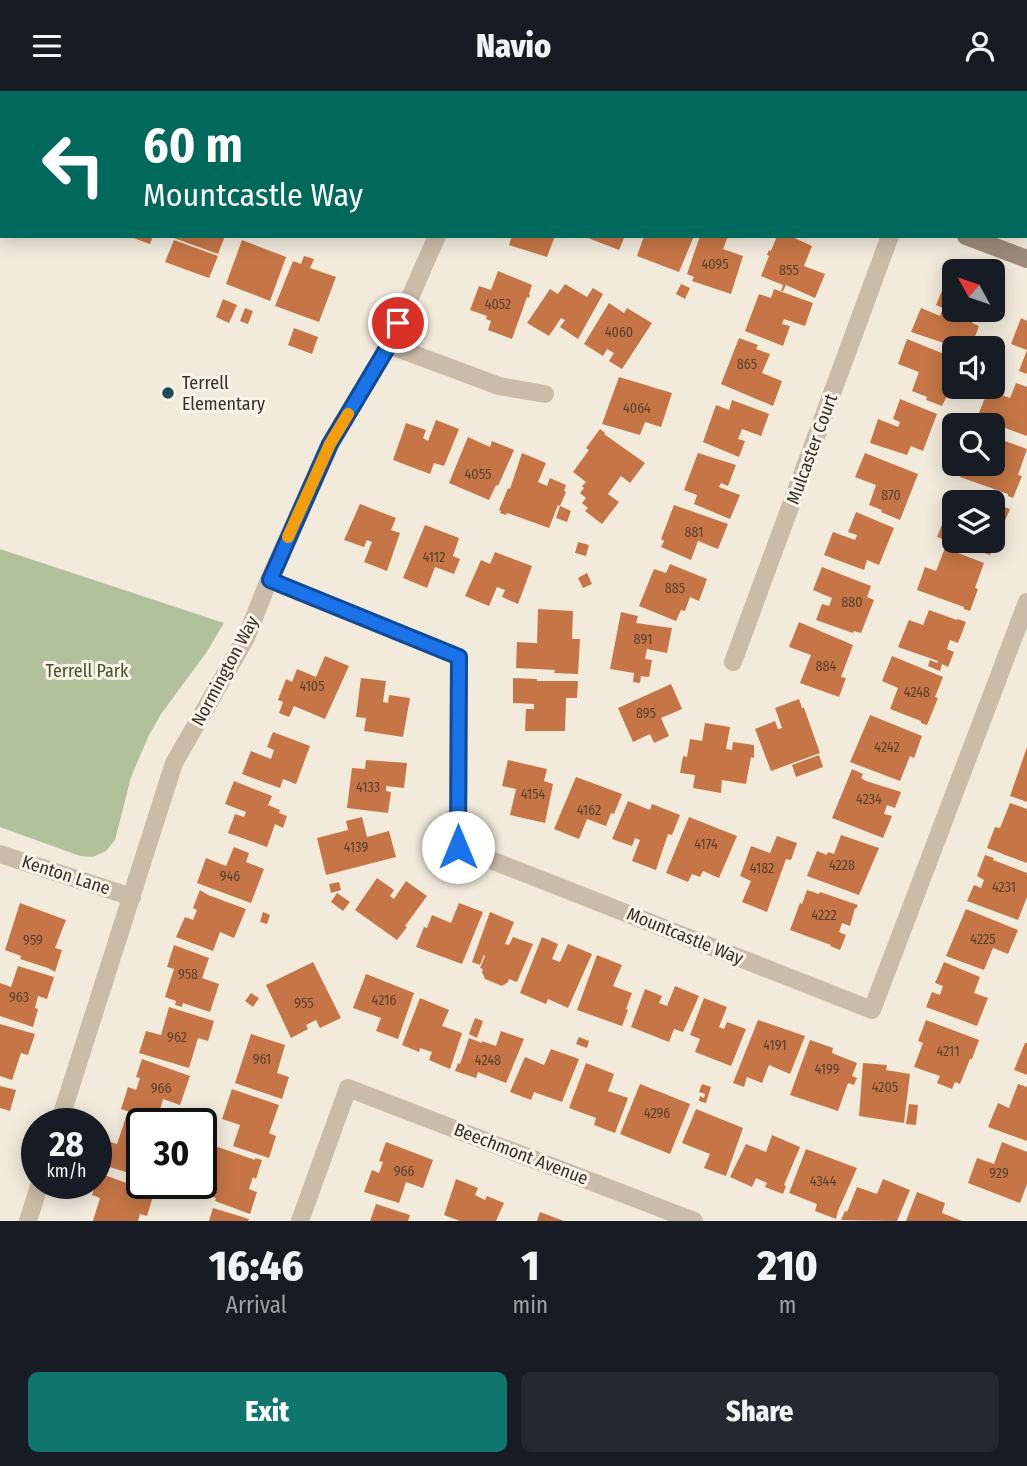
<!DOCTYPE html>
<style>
:root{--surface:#171b24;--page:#242831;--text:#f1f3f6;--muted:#9ea1a6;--accent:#0f766e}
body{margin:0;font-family:"Fira Sans Condensed",sans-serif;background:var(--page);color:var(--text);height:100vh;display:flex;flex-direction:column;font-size:26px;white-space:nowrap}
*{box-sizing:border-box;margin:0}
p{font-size:23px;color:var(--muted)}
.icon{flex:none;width:38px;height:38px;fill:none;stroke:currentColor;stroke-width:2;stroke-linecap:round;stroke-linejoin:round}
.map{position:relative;height:1130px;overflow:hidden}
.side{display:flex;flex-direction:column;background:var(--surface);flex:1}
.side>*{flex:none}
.hud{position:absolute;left:0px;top:0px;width:1027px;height:147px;box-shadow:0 4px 18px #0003;background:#00695c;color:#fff;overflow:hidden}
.needle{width:46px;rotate:310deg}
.controls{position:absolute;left:942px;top:168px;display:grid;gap:14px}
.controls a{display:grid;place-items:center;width:63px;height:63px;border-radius:10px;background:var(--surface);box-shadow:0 4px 18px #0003;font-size:35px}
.speed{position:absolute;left:21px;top:1017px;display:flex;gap:14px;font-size:35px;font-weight:700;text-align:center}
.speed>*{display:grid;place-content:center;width:91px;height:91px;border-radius:50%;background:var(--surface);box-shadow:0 4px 18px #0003;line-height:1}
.speed small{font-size:18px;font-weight:400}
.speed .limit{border:4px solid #111;border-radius:10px;background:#fff;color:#111}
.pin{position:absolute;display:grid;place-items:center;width:60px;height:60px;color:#fff;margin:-30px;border:4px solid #fff;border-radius:50%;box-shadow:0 2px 7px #0007}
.me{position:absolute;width:77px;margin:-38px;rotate:0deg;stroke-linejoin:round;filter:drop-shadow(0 0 5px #0008)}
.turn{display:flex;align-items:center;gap:24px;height:147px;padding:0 28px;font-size:32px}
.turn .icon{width:91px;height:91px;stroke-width:2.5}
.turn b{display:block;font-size:49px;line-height:60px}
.eta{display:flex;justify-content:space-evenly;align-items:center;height:119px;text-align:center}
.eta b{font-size:42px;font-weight:800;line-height:49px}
.button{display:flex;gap:14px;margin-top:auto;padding:14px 28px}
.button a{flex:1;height:80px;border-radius:10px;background:var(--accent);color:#fff;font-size:28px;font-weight:800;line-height:80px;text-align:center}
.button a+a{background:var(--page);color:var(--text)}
header{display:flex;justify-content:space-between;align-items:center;height:91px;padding:0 28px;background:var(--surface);font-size:32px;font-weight:800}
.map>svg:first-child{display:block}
.green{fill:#b0c19c}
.building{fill:#c67646}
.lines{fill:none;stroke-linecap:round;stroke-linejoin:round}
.street{stroke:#cabca8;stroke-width:18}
.secondary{stroke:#9e8b79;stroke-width:18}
.route-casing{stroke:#114b97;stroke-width:18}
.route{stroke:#1a73e8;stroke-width:12}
.slow{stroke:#f59e0b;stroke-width:12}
.poi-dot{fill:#1e4c58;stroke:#faf4e8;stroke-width:2.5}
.labels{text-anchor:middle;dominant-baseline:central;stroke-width:6;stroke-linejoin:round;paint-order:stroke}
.number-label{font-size:14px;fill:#5b4130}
.poi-label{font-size:18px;fill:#372f28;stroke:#faf4e8;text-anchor:start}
.street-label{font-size:18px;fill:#372f28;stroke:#faf4e8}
.park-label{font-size:18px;fill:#40552c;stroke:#faf4e8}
</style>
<header><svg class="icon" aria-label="menu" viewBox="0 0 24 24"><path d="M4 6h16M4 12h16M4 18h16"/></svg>Navio<svg class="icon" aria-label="person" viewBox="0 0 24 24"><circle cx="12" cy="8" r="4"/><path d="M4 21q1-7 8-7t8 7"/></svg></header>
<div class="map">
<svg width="1027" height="1130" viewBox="0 0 1027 1130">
<rect width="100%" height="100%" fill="#f2ebdc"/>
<!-- green -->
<path class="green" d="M0,458l224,74 -18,30 -45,61 -12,21 -18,42 -16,63 -9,11 -13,6 -13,-1 -80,-29z"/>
<!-- building -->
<g class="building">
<path d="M128,145h25l-3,8z"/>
<path d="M175,145h50l-7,18 -44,-16z"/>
<path d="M512,145h43l-8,21 -38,-12z"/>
<path d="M583,145h42l-6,14z"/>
<path d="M644,145h50l-15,36 -42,-16z"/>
<path d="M700,145h28l-5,13 20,7 -12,38 -39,-13 2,-4 -7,-3z"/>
<path d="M777,145h13l22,10 -8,20 21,8 -10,24 -29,-13 -3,6h-2l2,-6 -22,-9 8,-20 -2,-1 2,-5 2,1z"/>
<path d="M174,149l44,16 -9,22 -44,-16z"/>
<path d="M242,149l44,17 -16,44 -44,-17z"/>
<path d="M304,165l10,3 -4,9 26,9 -17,45 -44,-16 18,-45 8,3z"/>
<path d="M498,180l34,14 -3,9 1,1 -1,3 -2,-1 -15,42 -24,-9 3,-9 -5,-2 1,-3 -17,-6 9,-24 12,4z"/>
<path d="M565,193l22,13 6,-9 10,6 -25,45 -18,-12 5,-7 -4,-2 -12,18 -22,-13 23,-34 8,5z"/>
<path d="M681,193l9,4 -5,11 -9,-5z"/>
<path d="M943,197l11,4v18h23l-5,13 7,3 -8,22 -8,-2 -1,2h-3l-48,-16 10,-24 19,8 3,-8 -7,-3z"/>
<path d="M774,198l39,14 -8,23 -21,-7 -2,5 8,2 -7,20 -38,-15 14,-37 12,4z"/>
<path d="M223,208l14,6 -8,18 -13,-6z"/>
<path d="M609,212l15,10 3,-5 25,15 -30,46 -13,-8 5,-8 -7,-4 -4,7 -19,-12z"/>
<path d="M245,217l8,3 -5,13 -8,-3z"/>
<path d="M1021,227l6,3v29l-16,-6z"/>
<path d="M294,237l24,9 -6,17 -24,-9z"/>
<path d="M739,247l19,7 -2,4 14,5 -8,19 20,8 -9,25 -52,-22z"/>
<path d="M907,248l47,19v24l-12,24 -16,-6 1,-3 -15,-6 7,-19 -21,-8z"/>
<path d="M1027,259v24l-8,-3z"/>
<path d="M619,286l53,16 -11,34 -16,-5 -5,13 -38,-11z"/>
<path d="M1016,292l11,4v49l-30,-11 -1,2 -7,-2v-2l-12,-5 11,-28 22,8z"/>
<path d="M900,308l37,15 -14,37 -12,-5 -4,9 -37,-12 8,-24 20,8 2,-5 -7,-3z"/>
<path d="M732,309l37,14 -8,22 -19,-7 -4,10 7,2 -6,16 -36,-15 13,-37 13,5z"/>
<path d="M436,329l23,9 -15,37 -10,-3 -4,11 -37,-14 13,-37 20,7 -3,8 5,3z"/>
<path d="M600,338l5,4 -1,1 41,29 -15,20 -9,-7 -13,18 11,8 -17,22 -17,-13 3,-3 -6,-5 4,-5 -6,-5 4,-5 -2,-2 4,-4 -13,-10 16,-22 -3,-2z"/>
<path d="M992,339l12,5 -2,5 25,9 -9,26 4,1 -9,22 -5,-2v-2l-48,-17 5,-13h27z"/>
<path d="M468,346l22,10 2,-6 22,9 -16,36 -2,-1 -7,15 -40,-17z"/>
<path d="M522,362l24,10 -8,19 9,4 3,-8 16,7 -2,6 2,1 -6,14 -2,-1 -9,23 -42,-15 -1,2 -6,-2 1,-2 -2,-1 9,-22 2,1z"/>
<path d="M698,362l38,12 -8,21 -7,-3 -2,4 21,8 -10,24 -36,-15 3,-9 -13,-5z"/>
<path d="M865,362l53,21 -18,46 -19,-8 1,-2 -13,-5 7,-20 -21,-8z"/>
<path d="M971,404l19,7h-22z"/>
<path d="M992,412l18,6 -20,46 -53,-18 11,-27 6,3v28h38z"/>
<path d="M360,413l36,14 -5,12 9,3 -13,38 -23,-9 8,-20 -5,-2 -3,7 -20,-7z"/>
<path d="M674,414l54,19 -10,25 -20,-8 -7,19 -30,-13 3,-6 -3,-2z"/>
<path d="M560,415l11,5 -4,11 -11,-4z"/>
<path d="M856,421l38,16 -15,37 -12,-5 -3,10 -40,-15 9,-23 22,8 2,-5 -9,-3z"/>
<path d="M425,434l34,13 -6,18 7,3 -6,15 -19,-7 -8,21 -24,-10z"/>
<path d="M578,451l11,3 -3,11 -11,-3z"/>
<path d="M945,457l39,15 -9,25 3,1 -8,22 -6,-2v-2l-47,-17 8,-23 11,4z"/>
<path d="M495,461l37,14 -14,38 -16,-7 3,-7 -8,-3 -8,19 -24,-10 16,-36 9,4z"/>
<path d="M670,473l37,15 -8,22 -9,-4 -5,14 -4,-1 -5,11 -37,-15 15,-37 12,4z"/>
<path d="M822,476l49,19 -4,11 7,3 -13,33 -7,-2 -1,2 -37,-13 6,-16 7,2 3,-8 -19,-8z"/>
<path d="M587,482l5,11 -9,4 -5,-10z"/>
<path d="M538,518l35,2 -1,28h8l-2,35 -24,-1 1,-3 -39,-2 1,-26 20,1z"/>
<path d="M929,519l28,10 1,-1 8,3 -8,21 -8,-3 -3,9 7,3 -6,15 -6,-3 -2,7 -12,-5 2,-6 7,3 1,-2 -40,-14 11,-27 14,5z"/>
<path d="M621,521l17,4 -2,7 36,5 -5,25 -20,-4 -2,10 7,1 -3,17 -8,-1 -1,7 -7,-1 1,-9 -24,-4z"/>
<path d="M799,531l54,23 -12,32 5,1 -7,19 -39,-14 11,-28 -22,-8z"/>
<path d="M325,565l24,10 -24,53 -31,-13 -5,11 -10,-4 4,-11 -5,-2 8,-21 6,3 5,-13 19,8z"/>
<path d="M892,565l51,21 -8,20 3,1 -11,27 -6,-2v-2l-31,-12 8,-21 -16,-7z"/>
<path d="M361,587l25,3 -3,21 5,1 1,-8 21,3 -7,39 -39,-6 2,-13 -10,-1z"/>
<path d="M513,587l24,1v2h41l-1,17h-11l-1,33h-40l1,-22h8v-5l-21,-1z"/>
<path d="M671,593l11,25 -21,9 8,18 -15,7 -4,-9 -17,8 -15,-34z"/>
<path d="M799,608l3,9h2l16,45 -49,18 -16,-42 20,-8 3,8 4,-1 -7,-20z"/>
<path d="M870,624l52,21 -8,22 -4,-2 -10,25 -50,-19z"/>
<path d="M705,632l25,4 -4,22 6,1 1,-8 21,3v13l-3,-1 -5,27 -24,-4 -1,13 -28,-5 2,-13 -15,-2 3,-17 4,1 3,-18 12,2z"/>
<path d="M273,641l37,14 -14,38 -13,-5 -3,9 -38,-14 9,-23 20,8 3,-9 -7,-3z"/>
<path d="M1027,656v55l-17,-6z"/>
<path d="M819,664l4,12 -27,10 -4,-12z"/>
<path d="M366,669l41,3 -3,25 -18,-2v5l5,1 -3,21 -41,-5 5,-40 13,1z"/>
<path d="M508,669l39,9 -3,12 9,3 -8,39 -35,-8 6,-26 -14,-3z"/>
<path d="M852,678l11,5 -2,4 5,3 35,11 -6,16 -8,-3 -3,9 8,2 -9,22 -51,-20z"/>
<path d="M576,686l46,17 -8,20 -3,-1 -5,13 -19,-7 -8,20 -25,-10z"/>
<path d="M234,690l38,15 -4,9 12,5 -1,3 8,3 -4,12 -8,-4 -8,23 -39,-14 7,-19 9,3 2,-5 -21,-8z"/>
<path d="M628,710l22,9 2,-6 28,11 -8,20 -4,-1 -12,36 -24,-9 8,-21 -5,-2 -3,8 -20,-7z"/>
<path d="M1010,712l17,6v54l-40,-15 8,-21 5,1z"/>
<path d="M362,726l5,20 22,-6 7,26 -70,18 -9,-37 31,-8 -2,-9z"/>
<path d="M689,726l48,19 -18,42 -16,-7 -3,6 -8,-3 -4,8 -22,-9z"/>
<path d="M841,744l38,13 -20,47 -52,-19 10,-25 10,4 1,-3 6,2z"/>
<path d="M777,745l20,7 -6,17 -5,-1 -19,53 -25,-10 9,-21 -11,-5 11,-30 19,7z"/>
<path d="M234,756l15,6 -3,9 18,7 -13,34 -54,-20 9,-25 20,8z"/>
<path d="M985,764l9,3 -1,2 34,13v24l-9,23 -51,-19 7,-16 7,3 3,-8 -7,-4z"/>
<path d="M377,787l17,12 -4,6 4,3 12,-18 21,15 -22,30 2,1 -10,13 -42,-30z"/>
<path d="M339,791l2,8 -10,3 -2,-9z"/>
<path d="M200,799l8,5 38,14 -12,29 -14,-6 -7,19 -37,-14 9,-20 8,3 4,-10 -4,-2z"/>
<path d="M807,799l12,4 1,-2 38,13 -2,4 -1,-1 -5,18 -8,-3 -3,9 7,3 -6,15 -10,-4 1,-1 -41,-15 10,-27 2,1z"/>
<path d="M337,802l13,9 -7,9 -12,-9z"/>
<path d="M20,812l46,17 -11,28 7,2 -7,22 -7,-4 -28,-9 1,-3 -16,-6z"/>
<path d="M459,812l24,9 -21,52 -46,-17 8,-20 3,1 5,-13 19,8z"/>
<path d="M966,818l52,21 -10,24 -15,-6 -9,22 -38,-14z"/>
<path d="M263,821l7,3 -3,9 -7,-2z"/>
<path d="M490,821l24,10 -9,22 4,1 4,-8 20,7 -16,38 -8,-3 -1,3 -6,4 -17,-7 -3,-7 1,-3 -3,-1 5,-12 -1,-1 -4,10 -8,-3z"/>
<path d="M542,846l16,7 -6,15 8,3 8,-18 24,10 -24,54 -20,-9 -2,5 -26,-11z"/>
<path d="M174,854l35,13 -7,20 17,6 -9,28 -27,-9 -1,4 -7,-2 1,-4 -11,-4 9,-28 -7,-2z"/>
<path d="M597,864l25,10 -9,21 19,7 -6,16 2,1 -6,16 -45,-16z"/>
<path d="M313,871l28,56 -21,10 -4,-8 -10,5 2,4 -17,9 -25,-53z"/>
<path d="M944,871l36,15 -6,16 14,5 -11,28 -51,-19 6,-15 8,3 3,-9 -8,-3z"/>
<path d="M18,875l36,11 -7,22 -9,-3 -3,12 3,1 -5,18 -33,-11v-33l11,4z"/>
<path d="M366,883l48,19 -16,46 -22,-8 5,-13 -28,-10z"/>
<path d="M675,895l24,10 -16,36 -9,-3 -5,13 -38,-15 14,-38 17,7 -3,7 8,3z"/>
<path d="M251,902l8,5 -6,9 -8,-6z"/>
<path d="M420,907l29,12 -7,16 20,7 -12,36 -21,-9 3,-8 -12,-4 -1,4 -17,-7z"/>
<path d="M704,907l23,9 -8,20 5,2 3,-7 19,7 -15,37 -36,-14 5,-13 -10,-4z"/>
<path d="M169,916l45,14 -6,20 -10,-3 -9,30 -50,-15 7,-22 15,4z"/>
<path d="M475,927l8,3 -6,17 -8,-4z"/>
<path d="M758,929l47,16 -15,38 -21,-9 -7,18 -15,-6 -3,10 -11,-4z"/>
<path d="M926,929l53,20 -7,19h-2l-10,25 -5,-2 -3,7 -15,-6 3,-7 -26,-9 9,-24 -5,-2z"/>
<path d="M0,933l35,10 -7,21 -7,-2 -9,27 -12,-4z"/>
<path d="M501,940l23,8 -18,44 -28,-11 -2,6 -21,-7 3,-8 2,1 9,-26 13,5v-2l14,5z"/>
<path d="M251,943l34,11 -8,28 12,4 -7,22 -47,-16z"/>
<path d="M579,946l10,4 -2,7 -11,-4z"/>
<path d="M810,949l23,8 -1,5 25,10 -5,13 5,2 -3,7 -6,-2 -10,28 -48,-16z"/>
<path d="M1025,952h2v32l-13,-5z"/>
<path d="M551,958l28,10 -17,43 -28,-10 -3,8 -21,-8 15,-35 19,8z"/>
<path d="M142,968l48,17 -10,29 -17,-6 -6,21 -36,-11 7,-22 8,3 4,-12 -4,-1z"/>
<path d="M586,972l28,11 -6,17 20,7 -13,35 -21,-8 2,-7 -27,-10z"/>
<path d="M863,972l24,2 -1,5 24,4 -6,49 -45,-7z"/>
<path d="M640,993l50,20 -20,50 -50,-20z"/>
<path d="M702,993l9,3 -5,16 -7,-2 1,-5 4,2 1,-4 -6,-2z"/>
<path d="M1018,993l9,3v54l-39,-14 10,-24 11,5z"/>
<path d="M0,995l16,4 -6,21 -10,-3z"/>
<path d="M232,998l47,16 -10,28 7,3 -7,22 -36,-12 7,-21 -18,-6z"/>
<path d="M909,1013l9,1 -2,20 -10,-1z"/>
<path d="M696,1018l47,19 -17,48 -22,-8 6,-14 -28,-11z"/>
<path d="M126,1026l16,6v43l-3,10 -36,-11 7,-23 7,2z"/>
<path d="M772,1044l28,12 -16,38 2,1 -3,8 -18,-7 2,-4 -11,-5 -4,9 -22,-10 16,-33 20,8z"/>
<path d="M386,1051l47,18 -10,28 -17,-6 -7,21 -35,-11 8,-22 7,3 4,-11 -4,-1z"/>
<path d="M1002,1051l25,10v32l-7,19 -52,-20 9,-25 17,6z"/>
<path d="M215,1055l40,14v-2l7,2 -6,19 -3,-2 -4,12 8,3 -7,22 -35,-13 1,-3 -14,-4 6,-18 -3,-1z"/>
<path d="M806,1058l51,19 -19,43 -2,8 -21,-8 2,-7 -28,-11z"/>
<path d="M99,1082l44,16 -2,3 12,4 -6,20 -7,-2 -2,7h-45l7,-23 -8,-3z"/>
<path d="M456,1088l22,9 -3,7 10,5 2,-4 17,7 -8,18h-36l-16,-6z"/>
<path d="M883,1088l27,11 -13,31 -56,-1 4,-9 2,1 10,-25 20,7z"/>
<path d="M917,1101l28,11 -3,10 20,8h-56z"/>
<path d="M376,1113l34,11 -2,6h-38z"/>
<path d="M213,1117l36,11 -1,2h-39z"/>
<path d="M540,1121l24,9h-27z"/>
</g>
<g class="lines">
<!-- street -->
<g class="street">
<path d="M497,2l1,-2"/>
<path d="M744,2v-2"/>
<path d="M1026,7l1,-4"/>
<path d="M389,254l110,41 46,8"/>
<path d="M269,489l190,77 -1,190 414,163 155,-408"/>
<path d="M733,571l157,-426"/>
<path d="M0,763l132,43"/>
<path d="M59,1032l115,-360 72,-125 23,-58 61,-136 59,-99 48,-109"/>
<path d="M28,1130l12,-38"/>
<path d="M300,1130l48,-133 346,133"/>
</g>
<!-- secondary -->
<g class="secondary">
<path d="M563,0l5,2"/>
<path d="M966,145l61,23"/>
</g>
</g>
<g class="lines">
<defs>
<path id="route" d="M398,232l-9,22 -59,99 -60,136 189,77 -1,190"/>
</defs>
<!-- route casing -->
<use href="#route" class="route-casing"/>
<!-- route -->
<use href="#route" class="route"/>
<!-- slow -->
<path class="slow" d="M288,446l42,-93 18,-30"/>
</g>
<!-- markers -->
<circle class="poi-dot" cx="168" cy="302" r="7"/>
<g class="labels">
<!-- number labels -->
<g class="number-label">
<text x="715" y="173">4095</text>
<text x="789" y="179">855</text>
<text x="498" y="213">4052</text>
<text x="619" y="241">4060</text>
<text x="747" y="273">865</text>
<text x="637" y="317">4064</text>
<text x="478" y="383">4055</text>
<text x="891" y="404">870</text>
<text x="694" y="441">881</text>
<text x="434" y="466">4112</text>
<text x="675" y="497">885</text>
<text x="852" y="511">880</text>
<text x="643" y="548">891</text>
<text x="826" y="575">884</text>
<text x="312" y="595">4105</text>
<text x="917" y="601">4248</text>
<text x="646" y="622">895</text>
<text x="887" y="656">4242</text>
<text x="368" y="696">4133</text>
<text x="533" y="703">4154</text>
<text x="869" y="708">4234</text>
<text x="589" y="719">4162</text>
<text x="706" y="753">4174</text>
<text x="356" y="756">4139</text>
<text x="842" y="774">4228</text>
<text x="762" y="777">4182</text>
<text x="230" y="785">946</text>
<text x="1004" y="796">4231</text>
<text x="824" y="824">4222</text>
<text x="983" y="848">4225</text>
<text x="33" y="849">959</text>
<text x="188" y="883">958</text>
<text x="19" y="906">963</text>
<text x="384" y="909">4216</text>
<text x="304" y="912">955</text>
<text x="177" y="946">962</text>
<text x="775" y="954">4191</text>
<text x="948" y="960">4211</text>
<text x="262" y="968">961</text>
<text x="488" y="969">4248</text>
<text x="827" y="978">4199</text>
<text x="885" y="996">4205</text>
<text x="161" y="997">966</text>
<text x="657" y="1022">4296</text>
<text x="404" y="1080">966</text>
<text x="999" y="1082">929</text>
<text x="823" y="1090">4344</text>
</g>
<!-- poi labels -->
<g class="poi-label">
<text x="182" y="292">Terrell<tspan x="182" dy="21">Elementary</tspan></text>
</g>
<!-- street labels -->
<g class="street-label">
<text transform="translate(812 358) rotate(-70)">Mulcaster Court</text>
<text transform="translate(225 580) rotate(-62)">Normington Way</text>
<text transform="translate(66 784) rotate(18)">Kenton Lane</text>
<text transform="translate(685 845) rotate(22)">Mountcastle Way</text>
<text transform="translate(521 1063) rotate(21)">Beechmont Avenue</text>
</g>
<!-- park labels -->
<g class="park-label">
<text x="87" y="580">Terrell Park</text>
</g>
</g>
</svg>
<div class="controls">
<a><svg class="needle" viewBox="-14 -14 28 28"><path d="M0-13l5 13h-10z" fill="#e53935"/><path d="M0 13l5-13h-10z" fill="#9ea1a6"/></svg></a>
<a><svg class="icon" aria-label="sound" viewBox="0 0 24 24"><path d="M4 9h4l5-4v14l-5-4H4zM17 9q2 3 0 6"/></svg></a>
<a><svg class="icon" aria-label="search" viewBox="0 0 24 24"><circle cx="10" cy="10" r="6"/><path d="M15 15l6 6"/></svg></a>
<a><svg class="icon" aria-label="layers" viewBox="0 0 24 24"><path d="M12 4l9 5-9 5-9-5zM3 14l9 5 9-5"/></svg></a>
</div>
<div class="speed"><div>28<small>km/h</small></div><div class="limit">30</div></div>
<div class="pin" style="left:398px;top:232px;background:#d93025"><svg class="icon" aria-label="arrive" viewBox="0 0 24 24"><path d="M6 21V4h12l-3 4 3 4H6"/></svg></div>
<svg class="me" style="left:458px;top:756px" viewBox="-20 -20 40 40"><circle r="19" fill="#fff"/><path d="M0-13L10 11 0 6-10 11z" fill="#1a73e8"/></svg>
<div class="hud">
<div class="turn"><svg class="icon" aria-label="left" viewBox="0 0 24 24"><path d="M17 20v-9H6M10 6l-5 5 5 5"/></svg><div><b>60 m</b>Mountcastle Way</div></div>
</div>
</div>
<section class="side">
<div class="eta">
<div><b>16:46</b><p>Arrival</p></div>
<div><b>1</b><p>min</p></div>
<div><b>210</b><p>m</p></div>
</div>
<div class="button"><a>Exit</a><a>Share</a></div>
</section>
